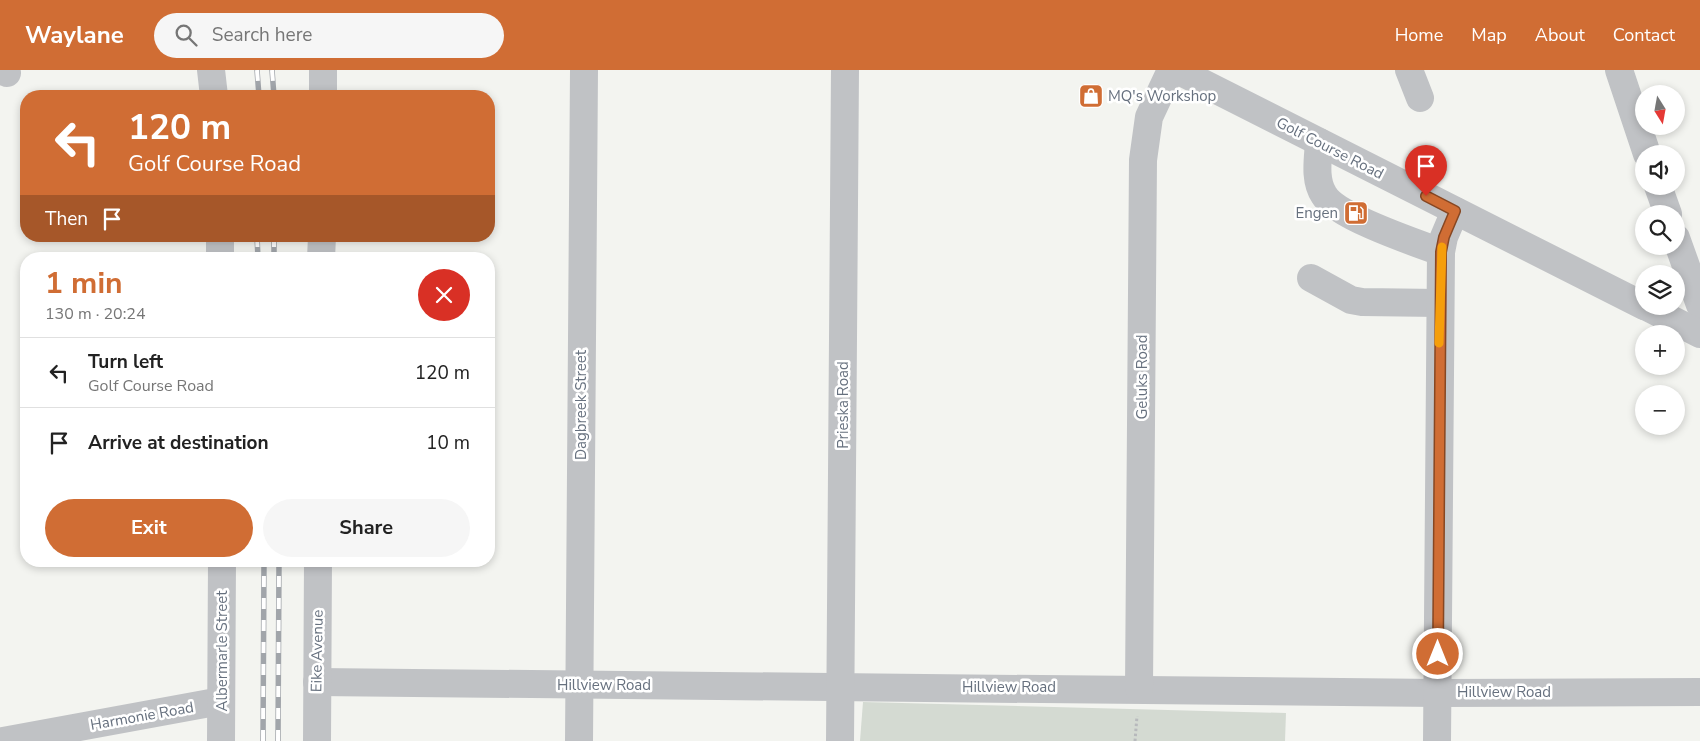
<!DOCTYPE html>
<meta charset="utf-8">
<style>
:root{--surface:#fff;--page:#f6f6f6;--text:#222;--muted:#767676;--line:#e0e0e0;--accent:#d06d34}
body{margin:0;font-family:"Nunito Sans",sans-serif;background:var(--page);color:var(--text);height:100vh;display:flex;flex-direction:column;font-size:19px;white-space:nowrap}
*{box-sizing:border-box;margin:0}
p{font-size:16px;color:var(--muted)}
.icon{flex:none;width:28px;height:28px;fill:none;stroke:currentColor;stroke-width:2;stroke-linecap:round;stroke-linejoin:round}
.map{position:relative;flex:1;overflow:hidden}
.sheet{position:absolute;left:20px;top:182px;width:475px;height:315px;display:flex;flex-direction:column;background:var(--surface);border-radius:20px;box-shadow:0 2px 8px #0003}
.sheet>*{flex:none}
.guide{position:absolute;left:20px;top:20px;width:475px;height:152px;border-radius:20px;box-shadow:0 2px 8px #0003;background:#d06d34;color:#fff;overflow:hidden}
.needle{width:32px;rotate:169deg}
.tools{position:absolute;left:1635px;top:15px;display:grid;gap:10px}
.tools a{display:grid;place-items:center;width:50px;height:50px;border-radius:50%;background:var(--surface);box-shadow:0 2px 8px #0003;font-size:25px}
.pin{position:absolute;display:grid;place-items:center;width:42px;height:42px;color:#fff;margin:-51px -21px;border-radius:50% 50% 50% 0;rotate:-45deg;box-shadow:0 0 5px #0007}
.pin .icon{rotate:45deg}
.me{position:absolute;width:55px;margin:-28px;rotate:0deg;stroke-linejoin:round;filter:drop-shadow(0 0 4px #0008)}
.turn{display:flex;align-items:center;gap:18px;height:105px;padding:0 25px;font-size:22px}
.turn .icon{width:65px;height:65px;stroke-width:2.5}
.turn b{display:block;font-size:35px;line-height:42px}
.then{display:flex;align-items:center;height:48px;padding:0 25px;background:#0003;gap:10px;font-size:19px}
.round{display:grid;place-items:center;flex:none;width:52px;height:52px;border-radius:26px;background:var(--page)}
.head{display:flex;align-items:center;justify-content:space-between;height:85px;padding:0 25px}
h1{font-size:30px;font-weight:700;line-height:38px;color:var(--accent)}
.cta{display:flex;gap:10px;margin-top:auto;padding:10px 25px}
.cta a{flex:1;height:58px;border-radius:30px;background:var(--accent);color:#fff;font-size:20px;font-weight:700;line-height:58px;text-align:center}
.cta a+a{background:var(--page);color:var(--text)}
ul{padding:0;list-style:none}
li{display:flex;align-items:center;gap:15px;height:70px;padding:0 25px;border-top:1px solid var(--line)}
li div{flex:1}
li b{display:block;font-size:19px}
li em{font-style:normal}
header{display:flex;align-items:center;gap:30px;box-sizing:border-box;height:70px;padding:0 25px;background:var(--accent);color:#fff}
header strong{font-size:24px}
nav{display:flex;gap:28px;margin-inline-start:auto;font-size:18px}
.search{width:350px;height:45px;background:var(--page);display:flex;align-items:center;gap:12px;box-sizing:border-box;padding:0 18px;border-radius:28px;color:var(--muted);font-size:19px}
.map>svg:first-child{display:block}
.green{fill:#d4dad2}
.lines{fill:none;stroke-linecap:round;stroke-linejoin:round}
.path{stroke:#b7b9bc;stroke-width:3;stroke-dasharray:2.5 2.5;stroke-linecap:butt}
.minor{stroke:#c0c2c5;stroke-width:28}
.rail-casing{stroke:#a1a5aa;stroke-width:5.5}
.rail{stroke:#fff;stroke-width:4;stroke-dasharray:11;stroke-linecap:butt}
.route-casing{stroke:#874722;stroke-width:12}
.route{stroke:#d06d34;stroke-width:9}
.slow{stroke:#f59e0b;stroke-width:9}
.labels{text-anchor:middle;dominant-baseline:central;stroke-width:5;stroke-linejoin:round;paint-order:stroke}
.poi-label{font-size:15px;fill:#66707e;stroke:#fff;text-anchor:start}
.street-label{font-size:15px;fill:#66707e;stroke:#fff}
</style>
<header>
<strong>Waylane</strong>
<div class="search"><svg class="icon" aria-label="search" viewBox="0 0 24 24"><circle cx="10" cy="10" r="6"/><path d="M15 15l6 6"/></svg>Search here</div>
<nav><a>Home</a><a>Map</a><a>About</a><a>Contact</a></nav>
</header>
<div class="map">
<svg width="1700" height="671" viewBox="0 0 1700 671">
<rect width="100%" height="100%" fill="#f3f4f0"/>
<!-- green -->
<path class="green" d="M863,632l423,11 -1,28h-425z"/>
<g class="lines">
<!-- path -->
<path class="path" d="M1135,671l2,-25"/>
<!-- minor -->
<g class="minor">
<path d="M6,0l1,3"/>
<path d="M211,0l3,26"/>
<path d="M1177,0l467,236"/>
<path d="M1409,0l11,28"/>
<path d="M1619,0l28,84"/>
<path d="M323,26v-26"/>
<path d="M1319,72c-1,17 -5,38 5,53 12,21 92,48 117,57"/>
<path d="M1658,116l10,28"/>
<path d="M220,166v23"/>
<path d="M1676,168l24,67"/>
<path d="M321,189l1,-23"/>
<path d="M1311,208l40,22 11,2 77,1"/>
<path d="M1645,236l55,28"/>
<path d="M317,612l1121,11 262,-1"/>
<path d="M1139,618l4,-528 6,-43 22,-47"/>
<path d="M3,671l218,-40"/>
<path d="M221,671l1,-180"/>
<path d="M317,671l1,-180"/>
<path d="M579,671l5,-671"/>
<path d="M840,671l5,-671"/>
<path d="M1437,671l4,-489 3,-15 11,-26"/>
</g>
<defs>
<g id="rail">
<path d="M257,0l2,26"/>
<path d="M272,0l2,26"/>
<path d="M257,166l1,23"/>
<path d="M274,166v23"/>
<path d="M263,671l1,-180"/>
<path d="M278,671l1,-180"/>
</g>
</defs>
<!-- rail casing -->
<use href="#rail" class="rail-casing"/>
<!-- rail -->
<use href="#rail" class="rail"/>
</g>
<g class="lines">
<defs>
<path id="route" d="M1426,126l29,15 -11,26 -3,15 -3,402"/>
</defs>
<!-- route casing -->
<use href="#route" class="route-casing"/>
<!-- route -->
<use href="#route" class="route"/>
<!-- slow -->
<path class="slow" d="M1439,273l3,-96"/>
</g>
<!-- icons -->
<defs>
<symbol id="shop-square" viewBox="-11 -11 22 22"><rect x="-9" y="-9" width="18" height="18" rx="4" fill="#d06d34" stroke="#fff"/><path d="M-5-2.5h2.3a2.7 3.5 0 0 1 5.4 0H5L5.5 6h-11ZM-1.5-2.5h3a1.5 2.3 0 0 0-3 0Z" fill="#fff"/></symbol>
<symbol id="fuel-square" viewBox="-11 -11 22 22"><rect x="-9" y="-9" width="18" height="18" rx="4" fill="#d06d34" stroke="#fff"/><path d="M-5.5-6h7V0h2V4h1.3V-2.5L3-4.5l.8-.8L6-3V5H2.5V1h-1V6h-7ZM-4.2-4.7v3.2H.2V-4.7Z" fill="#fff"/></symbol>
</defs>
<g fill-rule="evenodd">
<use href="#shop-square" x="1077" y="12" width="28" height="28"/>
<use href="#fuel-square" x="1342" y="129" width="28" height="28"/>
</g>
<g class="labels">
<!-- poi labels -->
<g class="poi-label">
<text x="1108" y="26">MQ's Workshop</text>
<text x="1338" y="143" text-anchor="end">Engen</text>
</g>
<!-- street labels -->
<g class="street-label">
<text transform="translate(1330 78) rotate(27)">Golf Course Road</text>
<text transform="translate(1142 307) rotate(-90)">Geluks Road</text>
<text transform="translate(581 335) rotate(-90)">Dagbreek Street</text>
<text transform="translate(843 335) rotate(-90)">Prieska Road</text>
<text transform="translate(222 581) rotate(-90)">Albermarle Street</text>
<text transform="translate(317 581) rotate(-89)">Eike Avenue</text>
<text x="604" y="615">Hillview Road</text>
<text x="1009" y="617">Hillview Road</text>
<text x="1504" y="622">Hillview Road</text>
<text transform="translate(142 646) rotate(-10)">Harmonie Road</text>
</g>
</g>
</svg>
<div class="tools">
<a><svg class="needle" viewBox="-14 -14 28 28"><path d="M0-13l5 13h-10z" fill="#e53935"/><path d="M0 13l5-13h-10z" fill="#767676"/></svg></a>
<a><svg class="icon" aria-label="sound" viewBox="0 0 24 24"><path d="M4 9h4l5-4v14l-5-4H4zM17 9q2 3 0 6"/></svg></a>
<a><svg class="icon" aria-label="search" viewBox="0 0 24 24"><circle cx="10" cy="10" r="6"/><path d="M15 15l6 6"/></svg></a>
<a><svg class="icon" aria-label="layers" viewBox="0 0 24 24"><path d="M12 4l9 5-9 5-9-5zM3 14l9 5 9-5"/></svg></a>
<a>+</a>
<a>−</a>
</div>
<div class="pin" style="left:1426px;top:126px;background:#d93025"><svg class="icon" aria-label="arrive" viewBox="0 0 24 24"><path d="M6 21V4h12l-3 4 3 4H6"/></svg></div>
<svg class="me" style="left:1438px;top:584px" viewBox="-20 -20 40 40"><circle r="17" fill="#d06d34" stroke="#fff" stroke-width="3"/><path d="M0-11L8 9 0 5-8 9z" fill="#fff"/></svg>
<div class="guide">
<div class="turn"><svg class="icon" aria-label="left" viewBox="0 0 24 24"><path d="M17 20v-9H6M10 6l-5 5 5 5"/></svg><div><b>120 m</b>Golf Course Road</div></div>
<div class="then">Then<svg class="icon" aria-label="arrive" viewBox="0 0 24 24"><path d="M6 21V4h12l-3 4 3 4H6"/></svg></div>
</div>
<section class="sheet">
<div class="head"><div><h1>1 min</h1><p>130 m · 20:24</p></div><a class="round" style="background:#d93025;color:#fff"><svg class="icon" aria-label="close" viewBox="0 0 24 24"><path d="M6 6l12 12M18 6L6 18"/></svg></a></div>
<ul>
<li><svg class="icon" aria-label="left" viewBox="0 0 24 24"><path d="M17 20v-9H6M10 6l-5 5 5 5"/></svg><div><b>Turn left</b><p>Golf Course Road</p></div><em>120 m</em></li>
<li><svg class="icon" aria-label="arrive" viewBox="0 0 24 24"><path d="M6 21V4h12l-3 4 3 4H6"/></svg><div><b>Arrive at destination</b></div><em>10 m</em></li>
</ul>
<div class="cta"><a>Exit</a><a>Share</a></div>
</section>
</div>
